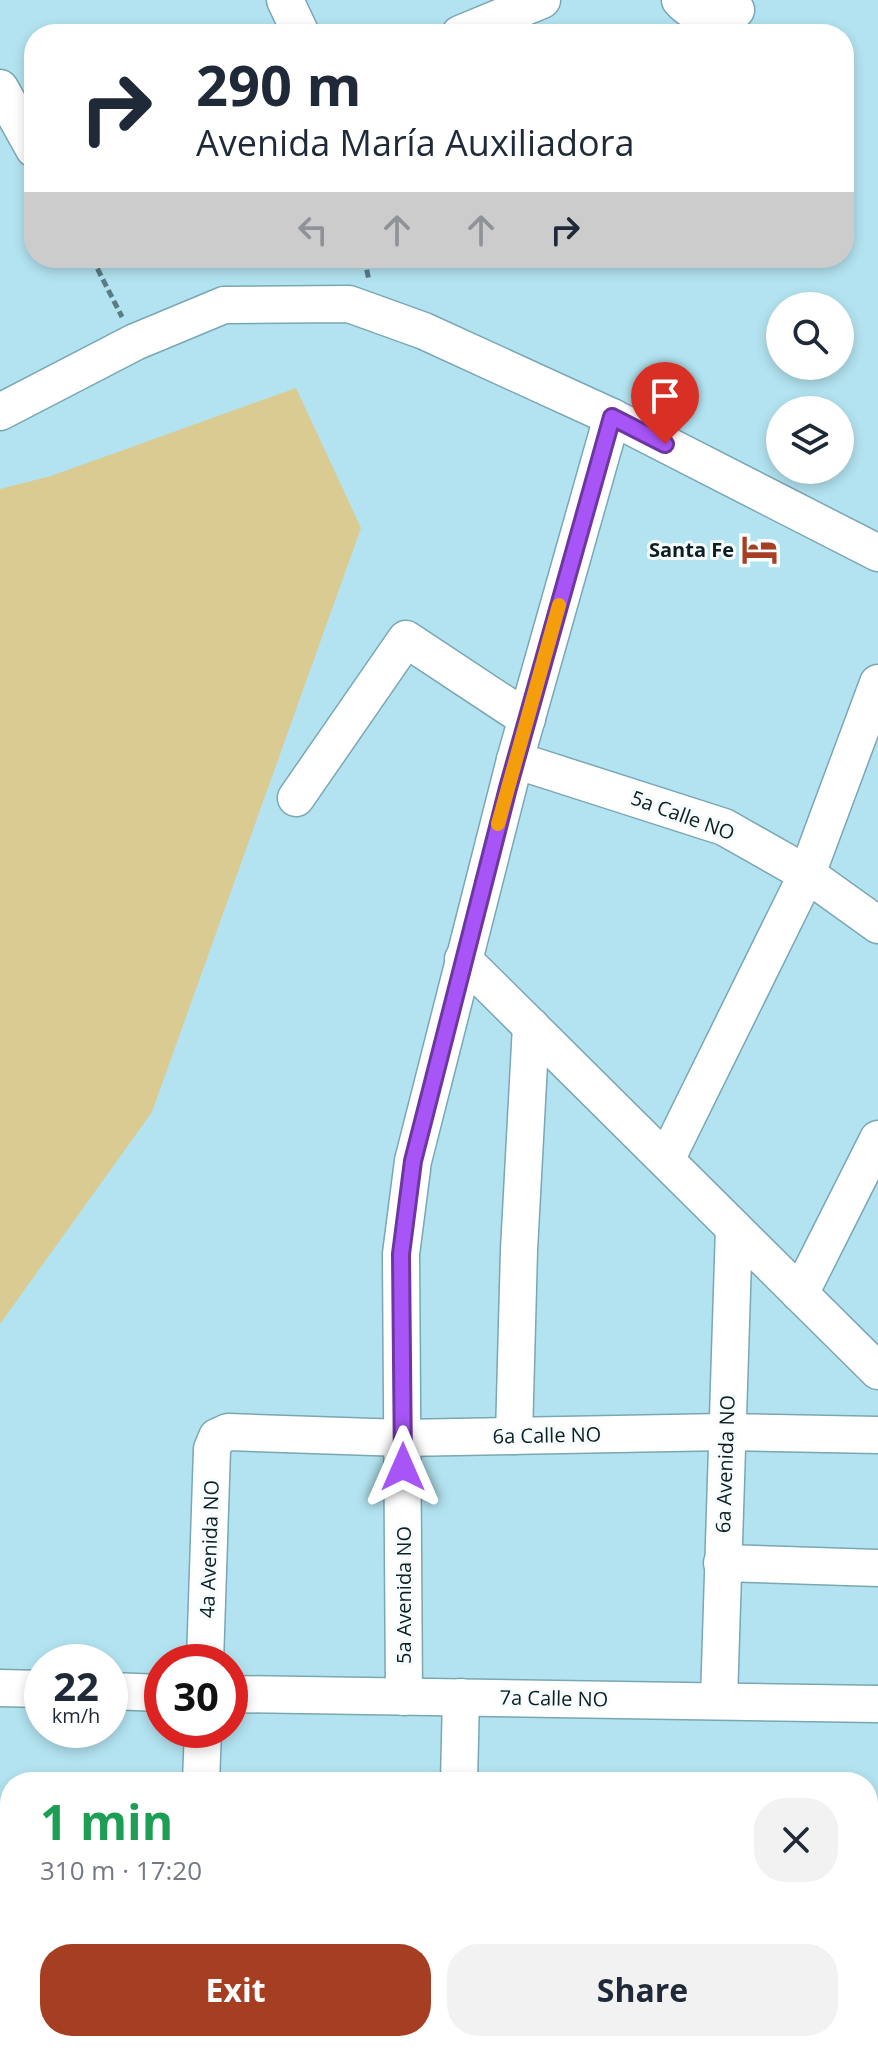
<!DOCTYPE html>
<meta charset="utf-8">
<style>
:root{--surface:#fff;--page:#f2f2f3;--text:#1f2937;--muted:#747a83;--accent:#a63e22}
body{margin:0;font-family:"Open Sans",sans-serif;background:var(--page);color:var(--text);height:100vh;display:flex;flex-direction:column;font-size:30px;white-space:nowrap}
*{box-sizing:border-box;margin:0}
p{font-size:26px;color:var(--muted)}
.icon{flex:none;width:44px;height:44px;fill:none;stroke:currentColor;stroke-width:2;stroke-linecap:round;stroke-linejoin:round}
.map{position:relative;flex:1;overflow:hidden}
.panel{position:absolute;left:0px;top:1772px;width:878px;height:280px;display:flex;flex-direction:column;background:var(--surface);border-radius:32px 32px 0 0;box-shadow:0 4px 12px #0003}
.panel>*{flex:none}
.top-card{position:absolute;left:24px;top:24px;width:830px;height:244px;border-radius:32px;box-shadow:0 4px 12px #0003;background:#fff;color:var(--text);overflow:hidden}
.controls{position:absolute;left:766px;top:292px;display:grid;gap:16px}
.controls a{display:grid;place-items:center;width:88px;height:88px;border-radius:50%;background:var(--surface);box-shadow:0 4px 12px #0003;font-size:40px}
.speed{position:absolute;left:24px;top:1644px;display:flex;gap:16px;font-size:40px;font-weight:700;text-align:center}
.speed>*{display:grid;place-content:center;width:104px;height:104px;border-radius:50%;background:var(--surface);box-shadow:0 4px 12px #0003;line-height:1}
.speed small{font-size:20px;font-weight:400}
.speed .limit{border:12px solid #d22;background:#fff;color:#111}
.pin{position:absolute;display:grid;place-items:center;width:68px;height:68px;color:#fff;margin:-82px -34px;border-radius:50% 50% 50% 0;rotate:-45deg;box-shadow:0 0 8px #0007}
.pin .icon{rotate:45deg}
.me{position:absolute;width:88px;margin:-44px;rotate:0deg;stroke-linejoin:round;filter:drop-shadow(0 0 6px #0008)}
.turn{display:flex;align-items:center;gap:28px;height:168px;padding:0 40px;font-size:36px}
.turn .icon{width:104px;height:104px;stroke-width:2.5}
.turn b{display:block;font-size:56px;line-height:68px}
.lanes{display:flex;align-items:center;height:76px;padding:0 40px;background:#0003;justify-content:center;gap:40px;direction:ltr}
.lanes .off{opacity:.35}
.round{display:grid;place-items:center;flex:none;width:84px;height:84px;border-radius:32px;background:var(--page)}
.head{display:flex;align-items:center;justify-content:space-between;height:136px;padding:0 40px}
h1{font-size:48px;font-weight:700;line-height:60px;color:#1e9e55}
.button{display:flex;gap:16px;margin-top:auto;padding:16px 40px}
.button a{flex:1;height:92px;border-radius:32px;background:var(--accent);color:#fff;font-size:32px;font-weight:700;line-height:92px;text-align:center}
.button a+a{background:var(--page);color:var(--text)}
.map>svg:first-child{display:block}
.green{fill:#d9cb92}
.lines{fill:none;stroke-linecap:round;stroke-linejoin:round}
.minor-casing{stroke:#79a7b3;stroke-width:39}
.path{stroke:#5b7c85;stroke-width:5;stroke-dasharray:8 4;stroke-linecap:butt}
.minor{stroke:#fff;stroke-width:36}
.route-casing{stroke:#6d37a1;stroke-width:20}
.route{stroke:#a855f7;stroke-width:14}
.slow{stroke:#f59e0b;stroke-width:14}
.labels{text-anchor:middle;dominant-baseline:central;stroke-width:6;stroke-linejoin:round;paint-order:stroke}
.poi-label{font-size:20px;font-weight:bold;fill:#0c1f24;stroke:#f7fcfd;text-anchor:end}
.street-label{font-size:20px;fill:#0c1f24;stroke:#f7fcfd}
</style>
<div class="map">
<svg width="878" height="2052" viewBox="0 0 878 2052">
<rect width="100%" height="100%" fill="#b3e3f0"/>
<!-- green -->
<path class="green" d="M296,388l65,140 -209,584 -152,212v-835l51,-13z"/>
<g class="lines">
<defs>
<g id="minor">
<path d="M285,0l16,34"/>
<path d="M680,0c16,19 35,14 56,10"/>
<path d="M460,34l82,-34"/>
<path d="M0,88l34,61"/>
<path d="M0,412l135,-70 89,-37 125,-1 75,27 188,86 266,136"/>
<path d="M515,760l209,67 83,47 71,51"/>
<path d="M296,798l110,-159 121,80"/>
<path d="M463,959l415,412"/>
<path d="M666,1160l141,-286 71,-191"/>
<path d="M800,1294l78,-155"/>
<path d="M514,1436l5,-186 12,-224"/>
<path d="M722,1563l156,5"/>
<path d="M205,1662l7,-213 5,-12 11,-5 175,6 322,-6 153,3"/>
<path d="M0,1688l42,1"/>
<path d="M110,1691l52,2"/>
<path d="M230,1694l648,10"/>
<path d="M404,1697l-3,-443 12,-93 102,-401 97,-343"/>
<path d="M719,1700l15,-472"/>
<path d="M201,1782l2,-52"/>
<path d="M459,1782l2,-85"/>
<path d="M463,2042v10"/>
<path d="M616,2042l1,10"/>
<path d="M192,2052v-10"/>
</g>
</defs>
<!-- minor casing -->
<use href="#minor" class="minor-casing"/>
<!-- path -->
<g class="path">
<path d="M92,258l30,59"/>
<path d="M364,258l5,22"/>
</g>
<!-- minor -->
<use href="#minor" class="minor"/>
</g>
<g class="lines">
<defs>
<path id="route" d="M403,1467l-2,-213 12,-93 95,-373 104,-371 53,27"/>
</defs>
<!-- route casing -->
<use href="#route" class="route-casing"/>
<!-- route -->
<use href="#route" class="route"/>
<!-- slow -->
<path class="slow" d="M498,824l61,-219"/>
</g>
<!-- icons -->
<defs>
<symbol id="hotel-bare" viewBox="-9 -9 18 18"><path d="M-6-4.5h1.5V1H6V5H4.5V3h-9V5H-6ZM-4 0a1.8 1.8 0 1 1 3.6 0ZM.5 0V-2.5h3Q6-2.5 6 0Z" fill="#a63e22" stroke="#f7fcfd" stroke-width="2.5" paint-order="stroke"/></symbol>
</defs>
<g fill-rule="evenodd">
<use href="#hotel-bare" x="734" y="524" width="51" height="51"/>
</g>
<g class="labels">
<!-- poi labels -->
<g class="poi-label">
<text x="734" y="549">Santa Fe</text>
</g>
<!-- street labels -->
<g class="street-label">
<text transform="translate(683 815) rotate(20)">5a Calle NO</text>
<text transform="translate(547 1435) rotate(-1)">6a Calle NO</text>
<text transform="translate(725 1464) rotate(-88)">6a Avenida NO</text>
<text transform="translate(209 1549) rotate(-88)">4a Avenida NO</text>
<text transform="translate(403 1595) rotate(-90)">5a Avenida NO</text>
<text transform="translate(554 1698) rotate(1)">7a Calle NO</text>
</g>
</g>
</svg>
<div class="controls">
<a><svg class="icon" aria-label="search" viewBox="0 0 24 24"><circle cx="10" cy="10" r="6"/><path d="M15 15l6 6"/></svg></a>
<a><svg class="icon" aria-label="layers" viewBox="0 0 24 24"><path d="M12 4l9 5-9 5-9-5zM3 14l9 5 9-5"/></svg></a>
</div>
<div class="speed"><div>22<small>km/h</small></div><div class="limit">30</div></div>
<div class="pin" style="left:665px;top:444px;background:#d93025"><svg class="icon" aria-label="arrive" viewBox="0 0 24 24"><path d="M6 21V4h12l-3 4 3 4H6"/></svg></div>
<svg class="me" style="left:403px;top:1467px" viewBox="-20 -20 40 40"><path d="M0-17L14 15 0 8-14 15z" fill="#a855f7" stroke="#fff" stroke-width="4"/></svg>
<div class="top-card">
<div class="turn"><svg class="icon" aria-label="right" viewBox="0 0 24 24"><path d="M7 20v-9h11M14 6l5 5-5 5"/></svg><div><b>290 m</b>Avenida María Auxiliadora</div></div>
<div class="lanes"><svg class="icon off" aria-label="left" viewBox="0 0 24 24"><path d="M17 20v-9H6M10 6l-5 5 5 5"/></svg><svg class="icon off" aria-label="ahead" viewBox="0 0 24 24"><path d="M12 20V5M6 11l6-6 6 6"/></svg><svg class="icon off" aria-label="ahead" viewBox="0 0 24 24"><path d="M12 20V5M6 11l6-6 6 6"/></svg><svg class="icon" aria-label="right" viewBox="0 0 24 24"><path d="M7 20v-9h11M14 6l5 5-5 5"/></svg></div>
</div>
<section class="panel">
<div class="head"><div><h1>1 min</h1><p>310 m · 17:20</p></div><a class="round"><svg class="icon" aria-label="close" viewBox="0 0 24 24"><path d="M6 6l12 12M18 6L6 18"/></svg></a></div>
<div class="button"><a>Exit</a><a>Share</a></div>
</section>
</div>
